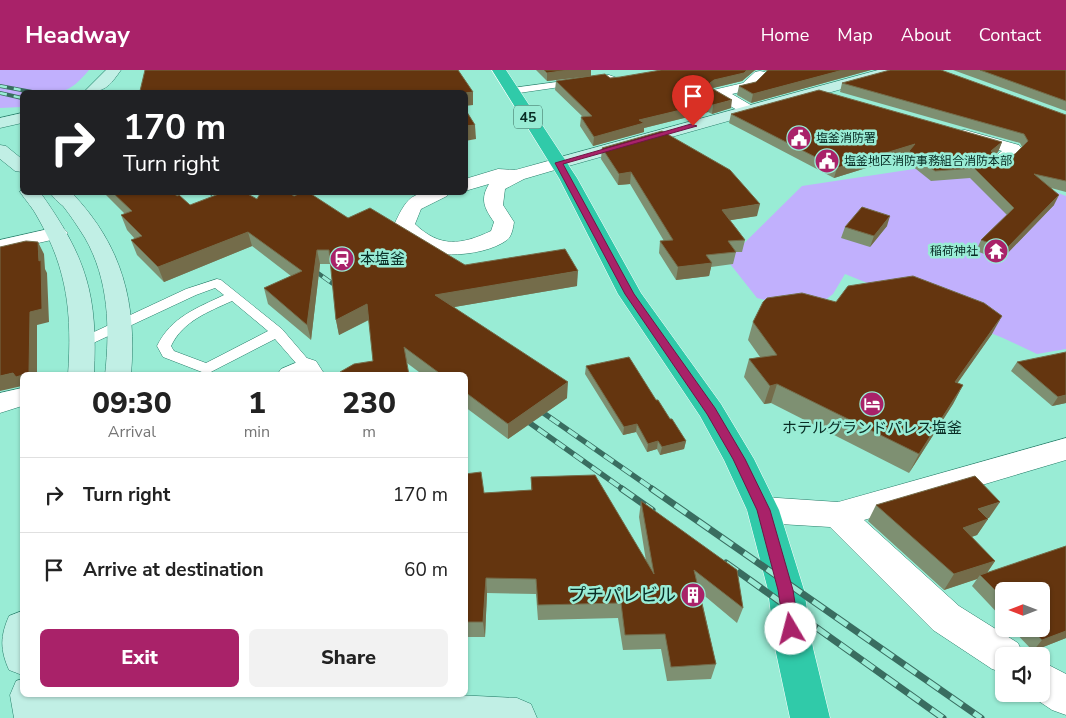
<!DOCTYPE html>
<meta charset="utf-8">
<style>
:root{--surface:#fff;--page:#f2f2f2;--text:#222;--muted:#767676;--line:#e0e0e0;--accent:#a92269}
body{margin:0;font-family:"Nunito Sans","Noto Sans JP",sans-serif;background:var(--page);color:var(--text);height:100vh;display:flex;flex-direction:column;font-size:19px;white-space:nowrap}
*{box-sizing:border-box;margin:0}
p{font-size:16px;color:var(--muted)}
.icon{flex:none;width:28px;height:28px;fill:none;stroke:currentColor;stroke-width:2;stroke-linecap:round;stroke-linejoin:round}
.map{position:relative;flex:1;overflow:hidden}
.details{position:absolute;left:20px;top:302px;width:448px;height:325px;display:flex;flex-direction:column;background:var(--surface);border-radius:8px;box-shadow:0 1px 4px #0004}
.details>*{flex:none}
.top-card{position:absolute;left:20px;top:20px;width:448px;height:105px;border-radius:8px;box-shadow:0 1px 4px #0004;background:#202124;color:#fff;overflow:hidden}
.needle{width:32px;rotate:270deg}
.controls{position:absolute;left:995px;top:512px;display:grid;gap:10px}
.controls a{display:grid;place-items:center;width:55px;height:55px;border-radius:8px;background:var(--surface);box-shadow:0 1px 4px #0004;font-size:25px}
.pin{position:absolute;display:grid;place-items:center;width:42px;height:42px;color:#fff;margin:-51px -21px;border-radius:50% 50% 50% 0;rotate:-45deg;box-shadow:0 0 5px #0007}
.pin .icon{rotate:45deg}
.me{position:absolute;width:55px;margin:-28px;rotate:352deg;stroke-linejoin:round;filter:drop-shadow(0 0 4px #0008)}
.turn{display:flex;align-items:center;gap:18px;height:105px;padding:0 20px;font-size:22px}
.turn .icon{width:65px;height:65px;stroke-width:2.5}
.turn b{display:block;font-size:35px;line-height:42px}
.eta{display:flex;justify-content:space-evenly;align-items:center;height:85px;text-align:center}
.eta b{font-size:30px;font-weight:800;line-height:35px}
.action{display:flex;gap:10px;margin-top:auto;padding:10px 20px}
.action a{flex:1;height:58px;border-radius:8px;background:var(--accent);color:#fff;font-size:20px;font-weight:800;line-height:58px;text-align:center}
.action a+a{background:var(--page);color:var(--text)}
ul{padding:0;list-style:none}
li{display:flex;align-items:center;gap:15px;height:75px;padding:0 20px;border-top:1px solid var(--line)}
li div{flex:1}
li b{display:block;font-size:19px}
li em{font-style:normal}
header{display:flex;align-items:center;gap:30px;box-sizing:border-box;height:70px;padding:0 25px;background:var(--accent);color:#fff}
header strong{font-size:24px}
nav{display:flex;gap:28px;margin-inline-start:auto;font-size:18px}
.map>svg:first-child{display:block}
.green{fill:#c1b0fd}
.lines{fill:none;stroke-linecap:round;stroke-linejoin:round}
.lane-casing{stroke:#277e6a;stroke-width:1}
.street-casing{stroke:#277e6a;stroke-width:1}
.secondary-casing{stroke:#277e6a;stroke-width:1}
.highway-casing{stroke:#fff;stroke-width:1}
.lane{fill:#fff;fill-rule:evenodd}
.street{fill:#fff;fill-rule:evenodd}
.secondary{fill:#c1efe5;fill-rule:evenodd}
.highway{fill:#30caa9;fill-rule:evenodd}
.rail-far3-casing{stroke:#396d60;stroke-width:4}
.rail-far2-casing{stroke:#396d60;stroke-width:4.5}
.rail-far1-casing{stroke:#396d60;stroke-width:5.5}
.rail-casing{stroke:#396d60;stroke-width:7}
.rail-far3{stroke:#99ecd5;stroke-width:2.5;stroke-dasharray:7;stroke-linecap:butt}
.rail-far2{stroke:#99ecd5;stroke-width:3;stroke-dasharray:9;stroke-linecap:butt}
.rail-far1{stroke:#99ecd5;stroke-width:4;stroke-dasharray:11;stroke-linecap:butt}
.rail{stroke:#99ecd5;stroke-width:5;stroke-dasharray:14;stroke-linecap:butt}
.wall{fill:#7e9072}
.shaded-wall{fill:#746c4a}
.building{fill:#64350f;stroke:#746c4a}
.route{fill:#a92269;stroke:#6e1644}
.labels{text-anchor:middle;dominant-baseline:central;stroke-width:5;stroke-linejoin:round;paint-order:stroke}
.far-poi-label{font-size:12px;fill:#082c24;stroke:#99ecd5;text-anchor:start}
.shield{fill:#99ecd5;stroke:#346659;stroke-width:1}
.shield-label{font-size:14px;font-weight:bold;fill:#082c24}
.poi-label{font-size:15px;fill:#082c24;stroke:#99ecd5;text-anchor:start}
.near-poi-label{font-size:18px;fill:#082c24;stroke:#99ecd5;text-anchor:end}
</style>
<header>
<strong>Headway</strong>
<nav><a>Home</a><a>Map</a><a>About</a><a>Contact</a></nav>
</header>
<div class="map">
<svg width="1066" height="648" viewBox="0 0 1066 648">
<rect width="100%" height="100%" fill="#99ecd5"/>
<!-- green -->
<g class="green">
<path d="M0,0h89c-24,29 -32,22 -67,22v15l-22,1z"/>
<path d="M914,99l91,1 24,12 37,14v153l-29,5 -34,-16 -158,-64 -12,20 -22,17 -54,-13 -30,-38 75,-74z"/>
</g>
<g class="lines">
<defs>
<g id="lane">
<path d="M609,5l11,4 10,-1 4,2 -15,4 -11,-4 -96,14 -4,-3 4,-3z"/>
<path d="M217,209l4,1 61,49 30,35 2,3 -2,3h-10l-27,-31 -68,35 -44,-17 -6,-11c14,-29 40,-38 67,-51l-9,-7 -19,7 -107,50h-10l-2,-3 2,-3 107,-50zM232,231l36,30 -62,32 -32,-12 -3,-5c12,-25 37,-34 61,-45z"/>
</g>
<g id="street">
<path d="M760,1l5,1 2,3 -14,14 -21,5 24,14 2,3 -2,3h-12l-31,-18 -3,-3 3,-3 30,-7 12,-11z"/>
<path d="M965,60l54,15 3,4c-8,11 -16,19 -30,16l-3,-4 13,-10 -43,-12 -3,-4 3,-4z"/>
<path d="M559,88l6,1 3,4 -3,4 -41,12 -19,10 -2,16 11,17c-1,6 -2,14 -7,18 -20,15 -66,19 -87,9 -11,-5 -20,-15 -26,-24 15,-33 20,-33 55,-33l-2,4 -26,13 -6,15c25,24 46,21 76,7l3,-9c-10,-14 -14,-23 -5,-38l-24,7v-12l33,-10 17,1z"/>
<path d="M57,157l7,2 4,4 -4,4 -64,15v-12z"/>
<path d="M307,288l9,3 9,14h-48l4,-6z"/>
<path d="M22,318v18l-22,7v-20z"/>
<path d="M1066,368v22l-202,60 95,86 59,37 6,13h-20v17l-12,-4 -59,-39 -103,-103 -67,-4 -11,-4 -5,-9 5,-9 11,-4 75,5z"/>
<path d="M1041,591l25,13v41l-14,-5 -24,-16h13z"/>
</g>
<g id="secondary">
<path d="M106,0h15c-12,17 -16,22 -37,22z"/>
<path d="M878,0h23l-2,3 -334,94 -6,1 -6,-1 -3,-4 3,-4z"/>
<path d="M22,43v10l-22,5v-10z"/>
<path d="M0,75l6,1 16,13v13l-7,-1 -15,-12z"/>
<path d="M22,119v3h18c47,66 58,103 54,183h-26c4,-60 0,-105 -30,-157 -5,-10 -12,-17 -18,-26z"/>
<path d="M50,122h21l2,2c50,53 64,110 58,181h-26c5,-47 4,-95 -20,-137 -7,-11 -14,-22 -22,-32 -5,-4 -10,-8 -13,-14z"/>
<path d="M22,541v64l-13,-5c-9,-20 -9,-34 0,-54z"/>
<path d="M22,609v16h28v2l26,-2h381l60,3 14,6 6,14h-523l-4,-23 6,-14z"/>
</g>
<path id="highway" d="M492,0h14l71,108 64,115 80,111 33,55 25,51 25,80 9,58 17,70h-40l-15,-70 -7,-58 -21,-80 -23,-50 -24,-44 -82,-122 -59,-116z"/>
</defs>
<!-- lane casing -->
<use href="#lane" class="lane-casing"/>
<!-- street casing -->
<use href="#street" class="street-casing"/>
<!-- secondary casing -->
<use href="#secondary" class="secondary-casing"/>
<!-- highway casing -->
<use href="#highway" class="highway-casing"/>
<!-- lane -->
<use href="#lane" class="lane"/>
<!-- street -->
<use href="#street" class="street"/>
<!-- secondary -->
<use href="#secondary" class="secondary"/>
<!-- highway -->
<use href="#highway" class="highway"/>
<defs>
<g id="rail-far3">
<path d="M0,16l32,6"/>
<path d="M0,23l22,5"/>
</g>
<g id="rail-far2">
<path d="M210,122l16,13"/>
<path d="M308,196l35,25"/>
</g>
<g id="rail-far1">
<path d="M532,335l122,85"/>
<path d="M520,346l104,74"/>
</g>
<g id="rail">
<path d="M622,419l30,21"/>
<path d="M652,419l329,229"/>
<path d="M726,493l217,155"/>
</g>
</defs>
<!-- rail-far3 casing -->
<use href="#rail-far3" class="rail-far3-casing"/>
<!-- rail-far2 casing -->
<use href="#rail-far2" class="rail-far2-casing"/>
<!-- rail-far1 casing -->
<use href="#rail-far1" class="rail-far1-casing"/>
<!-- rail casing -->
<use href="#rail" class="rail-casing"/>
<!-- rail-far3 -->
<use href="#rail-far3" class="rail-far3"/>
<!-- rail-far2 -->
<use href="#rail-far2" class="rail-far2"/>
<!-- rail-far1 -->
<use href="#rail-far1" class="rail-far1"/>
<!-- rail -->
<use href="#rail" class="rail"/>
</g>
<!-- wall -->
<g class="wall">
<path d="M536,0h55v6l-44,5z"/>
<path d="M763,0h108l-120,33 -14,-8 2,-9 17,-4 11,-11z"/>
<path d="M953,0h113v41z"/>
<path d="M754,1l-12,10 -29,7 18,20 -19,6 -4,-2 -64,16v4l-51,14 -13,-20 1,-9h2l-28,-27 1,-9z"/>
<path d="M842,13l224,32v77l-15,-4 3,17 -53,55 -25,-9 5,-11 26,-25 -37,-37 -39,3 -25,-20 2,-6 -74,23 -105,-55 2,-9 271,28 -4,10 -4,3 2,2 10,1 9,-4 7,-7 -2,-4 -180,-51z"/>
<path d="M602,78l155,68 -27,4 15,20 -3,12h-6l-3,12 -22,3 -2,9 -33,4 -17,-27 1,-12h4l-34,-57 -12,1 -17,-26z"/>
<path d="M103,122h69l18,13 104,-9 171,69 112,21 -123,21 113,91 -59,41 -43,-32v-32h-42l-16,-12 -34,-2 -4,-41 -30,15 -3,-15 -5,-56h-11l-9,76 -43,-36 -4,-16 27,-12 -39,-30 -88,36 -27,-27 -6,-15 4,-1 -8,-9 -6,-15 4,-1z"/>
<path d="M887,156l-17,21 -29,-9 4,-11z"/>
<path d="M836,232l156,32 -35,49 6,2 -10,19 -44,69 -138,-70 -7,1 -20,-27 5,-18 11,-2 -12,-17 5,-18z"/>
<path d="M1017,292l49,41 -14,3 -41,-35z"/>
<path d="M586,296l70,34 30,41 -2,8 -24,6 -3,-6 -10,3 -11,-20 -13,3 -38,-61z"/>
<path d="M465,404l19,19 47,-3v-13l115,84 -7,-44 2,-16 102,107 -6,15 -37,-31 16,72 -5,15 -44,2 -6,-32 -38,1 -5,-32 -80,2 -2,-26 -49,-1 -2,44h-20z"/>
<path d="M876,435l113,13h-2l1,1 -11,16 -6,2 24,24 -8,12 79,-27v92l-33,13 -21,-22h29l-37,-38v29l-32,-34 5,-7 -33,11 -76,-69z"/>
</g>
<!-- shaded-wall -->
<g class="shaded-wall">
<path d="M569,0h22v6l-44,5v-8z"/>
<path d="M747,0h9l-2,1 -12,10 -29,7 -3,-5 4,-3z"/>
<path d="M843,0h28l-120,33 2,-9z"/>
<path d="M473,22v13l-8,1v-13z"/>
<path d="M732,30l-1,8 -19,6 1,-9z"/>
<path d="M710,33l-2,9 -64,16v4l-51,14 1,-9 45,-17z"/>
<path d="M475,55l1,14 -11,2v-15z"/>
<path d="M1002,72l-4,10 -11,9 4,-10z"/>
<path d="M915,74l-6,7 -1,4 -74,23 3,-10z"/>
<path d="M631,102l-1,12 -12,1 1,-11z"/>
<path d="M1059,125l-5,10 -53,55 5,-11z"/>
<path d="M760,134l-3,12 -38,6 3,-12z"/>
<path d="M890,146l-3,10 -17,21 4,-11z"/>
<path d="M248,162l4,14 -88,36 -6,-15z"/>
<path d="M38,172l6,12 1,15 2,4 2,49 -12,3v50h-14l7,-63 9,-51z"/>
<path d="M317,180l3,14 -9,76 -4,-15z"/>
<path d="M712,193l-3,13 -33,4 2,-13z"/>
<path d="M578,201l-1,15 -140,24 -2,-15z"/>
<path d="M367,234l3,15 -31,16 -3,-15z"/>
<path d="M1002,246l-10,18 -47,67 10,-19z"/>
<path d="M13,303l9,2v13v-2l-22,5v-15z"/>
<path d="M568,312l-1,16 -59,41v-15z"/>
<path d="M777,314l-6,19 -7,1 6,-18z"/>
<path d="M963,315l-10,19 -44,69 10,-19z"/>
<path d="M1066,325v8l-14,3 6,-9z"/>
<path d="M637,354l-1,8 -13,3 1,-8z"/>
<path d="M658,371l-1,8 -10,3 1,-8z"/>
<path d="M686,371l-2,8 -24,6 2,-8z"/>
<path d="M1000,432l-11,16 -22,6 11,-15z"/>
<path d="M988,449l-11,16 -25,9 11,-16z"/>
<path d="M995,491l-11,16 -4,-2 -3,4 -33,11 10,-16z"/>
<path d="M486,508l1,15 -2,44 -2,-15z"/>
<path d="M1066,561v7l-33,13 9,-11z"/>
</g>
<!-- building -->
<g class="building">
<path d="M145,0h313l15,22 -8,1 -323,-1 -2,-1z"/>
<path d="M544,0h25l-22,3z"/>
<path d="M661,0h86l-3,3 -30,7 -4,3 3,6 19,11 -19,5 -3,-2 -71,17 5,3 -50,14 -13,-20 11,-1 -36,-35 49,-7 5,4 10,-1z"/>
<path d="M768,0h75l-90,24 -14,-8 17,-4z"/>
<path d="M890,0h51l125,45v66l-32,-7 25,21 -53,54 -25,-9 33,-32 -40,-40 -39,3 -26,-20 6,-7 -78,24 -106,-54 88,-24 183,52 -11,9 5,6 10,1 9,-4 13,-13 -4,-7 -182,-51z"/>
<path d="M980,0h86v31z"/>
<path d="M465,39l10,16 -10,1z"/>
<path d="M662,61l68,39 30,34 -38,6 23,30 -17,1 8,11 -30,3 6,8 -34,4 -18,-26 13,-1 -42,-68 -12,2 -17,-26z"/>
<path d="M112,122h60l5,4 2,-1 11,10 34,-13h20l13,7 4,-7h27l6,4 9,-4h5l40,26 22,-10 95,57 100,-16 13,22 -143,24 133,87 -60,42 -43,-32v-17h-23l-38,-28 5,28h-69v-3l14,-8 19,-3 -6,-57 -31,16 -7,-70h-12l-10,75 -43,-37 38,-17 -54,-39 -90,35 -27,-27 11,-4 -21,-21 11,-4z"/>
<path d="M862,137l28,9 -16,20 -29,-9z"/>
<path d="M26,171l12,1 1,19 2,-1 1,49 -12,3 -1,61 -13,4 -3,-4 -13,3v-129z"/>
<path d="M913,206l71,27 18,13 -47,66 8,3 -44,69 -142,-70 -7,2 -21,-27 28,-4 -24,-33 10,-20 4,-4 35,-5 34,9 12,-16z"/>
<path d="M1066,282v43l-8,2 -41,-35z"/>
<path d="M629,287l27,43h2l12,19h2l14,22 -24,6 -4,-6 -10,3 -11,-20 -13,3 -38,-61z"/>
<path d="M481,402l3,21 48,-3 -1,-13 64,-2 59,99 -13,-73 96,69 6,38 -49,-38 22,94 -45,3 -6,-33 -40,1 -4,-32 -83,2 -2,-26 -50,-1 -3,44h-18v-148z"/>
<path d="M975,406l25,26 -22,7 10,10 -25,9 32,33 -41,13 -78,-69z"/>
<path d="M1066,476v85l-24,9 -10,-11h9v-38h-37v8l-24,-24z"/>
</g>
<!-- route -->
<path class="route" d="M691,54l6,2 -134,38 71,130 81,114 30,51 25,51 23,80 6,39 -2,5 -6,2 -5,-2 -2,-5 -6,-39 -21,-80 -24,-51 -26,-45 -82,-120 -70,-131z"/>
<!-- icons -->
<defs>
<symbol id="civic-disc" viewBox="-11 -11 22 22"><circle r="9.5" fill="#a92269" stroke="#99ecd5"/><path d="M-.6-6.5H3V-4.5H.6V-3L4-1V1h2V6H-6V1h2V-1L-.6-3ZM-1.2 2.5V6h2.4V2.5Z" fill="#fff"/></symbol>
<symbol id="temple-disc" viewBox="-11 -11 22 22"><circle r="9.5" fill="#a92269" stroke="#99ecd5"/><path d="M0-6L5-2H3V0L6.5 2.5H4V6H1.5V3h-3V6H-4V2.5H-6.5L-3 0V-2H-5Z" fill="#fff"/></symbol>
<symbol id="station-disc" viewBox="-11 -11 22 22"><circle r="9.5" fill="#a92269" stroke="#99ecd5"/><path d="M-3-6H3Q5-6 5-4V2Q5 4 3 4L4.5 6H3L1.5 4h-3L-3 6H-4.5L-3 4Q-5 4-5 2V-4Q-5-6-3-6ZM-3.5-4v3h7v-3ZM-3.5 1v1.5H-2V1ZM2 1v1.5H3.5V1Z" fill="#fff"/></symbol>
<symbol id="hotel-disc" viewBox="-11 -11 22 22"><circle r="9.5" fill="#a92269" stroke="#99ecd5"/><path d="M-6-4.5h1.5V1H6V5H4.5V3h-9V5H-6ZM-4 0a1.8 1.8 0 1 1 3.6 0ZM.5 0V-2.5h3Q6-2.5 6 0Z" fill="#fff"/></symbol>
<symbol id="building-disc" viewBox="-11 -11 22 22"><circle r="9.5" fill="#a92269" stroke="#99ecd5"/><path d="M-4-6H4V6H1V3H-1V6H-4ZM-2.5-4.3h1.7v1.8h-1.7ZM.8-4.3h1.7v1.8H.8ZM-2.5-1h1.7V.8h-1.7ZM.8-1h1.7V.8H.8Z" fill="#fff"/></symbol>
</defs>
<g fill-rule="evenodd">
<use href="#civic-disc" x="785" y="54" width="28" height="28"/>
<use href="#civic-disc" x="813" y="77" width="28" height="28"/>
<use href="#temple-disc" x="982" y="167" width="28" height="28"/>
<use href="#station-disc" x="328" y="175" width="28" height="28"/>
<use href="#hotel-disc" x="858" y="320" width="28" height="28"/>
<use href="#building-disc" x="679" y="511" width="28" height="28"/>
</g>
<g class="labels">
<!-- far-poi labels -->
<g class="far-poi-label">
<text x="816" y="68">塩釜消防署</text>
<text x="844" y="91">塩釜地区消防事務組合消防本部</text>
<text x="978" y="181" text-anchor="end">稲荷神社</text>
</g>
<!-- shield labels -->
<rect class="shield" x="514" y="35.5" width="28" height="23" rx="4"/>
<g class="shield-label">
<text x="528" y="47">45</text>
</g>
<!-- poi labels -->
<g class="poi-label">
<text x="360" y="189">本塩釜</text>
<text x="872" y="358" text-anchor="middle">ホテルグランドパレス塩釜</text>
</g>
<!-- near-poi labels -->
<g class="near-poi-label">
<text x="676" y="525">プチパレビル</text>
</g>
</g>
</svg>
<div class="controls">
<a><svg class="needle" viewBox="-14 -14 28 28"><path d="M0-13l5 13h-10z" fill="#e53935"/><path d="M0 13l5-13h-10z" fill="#767676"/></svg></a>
<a><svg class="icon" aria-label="sound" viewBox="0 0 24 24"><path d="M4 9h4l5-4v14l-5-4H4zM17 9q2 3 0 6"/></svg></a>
</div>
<div class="pin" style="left:693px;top:56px;background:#d93025"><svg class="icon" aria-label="arrive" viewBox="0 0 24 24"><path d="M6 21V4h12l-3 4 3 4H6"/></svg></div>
<svg class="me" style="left:791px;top:559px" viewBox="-20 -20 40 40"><circle r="19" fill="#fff"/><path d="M0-13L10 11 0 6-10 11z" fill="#a92269"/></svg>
<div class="top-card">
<div class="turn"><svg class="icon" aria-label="right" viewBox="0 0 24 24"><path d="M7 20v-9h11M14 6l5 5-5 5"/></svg><div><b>170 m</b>Turn right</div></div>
</div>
<section class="details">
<div class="eta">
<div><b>09:30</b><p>Arrival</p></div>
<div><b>1</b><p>min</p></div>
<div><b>230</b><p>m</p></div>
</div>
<ul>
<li><svg class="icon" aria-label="right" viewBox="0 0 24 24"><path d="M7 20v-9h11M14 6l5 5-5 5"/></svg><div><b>Turn right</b></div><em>170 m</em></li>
<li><svg class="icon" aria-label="arrive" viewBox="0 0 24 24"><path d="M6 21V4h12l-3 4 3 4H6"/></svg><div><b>Arrive at destination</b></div><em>60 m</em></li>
</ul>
<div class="action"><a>Exit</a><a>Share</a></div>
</section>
</div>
